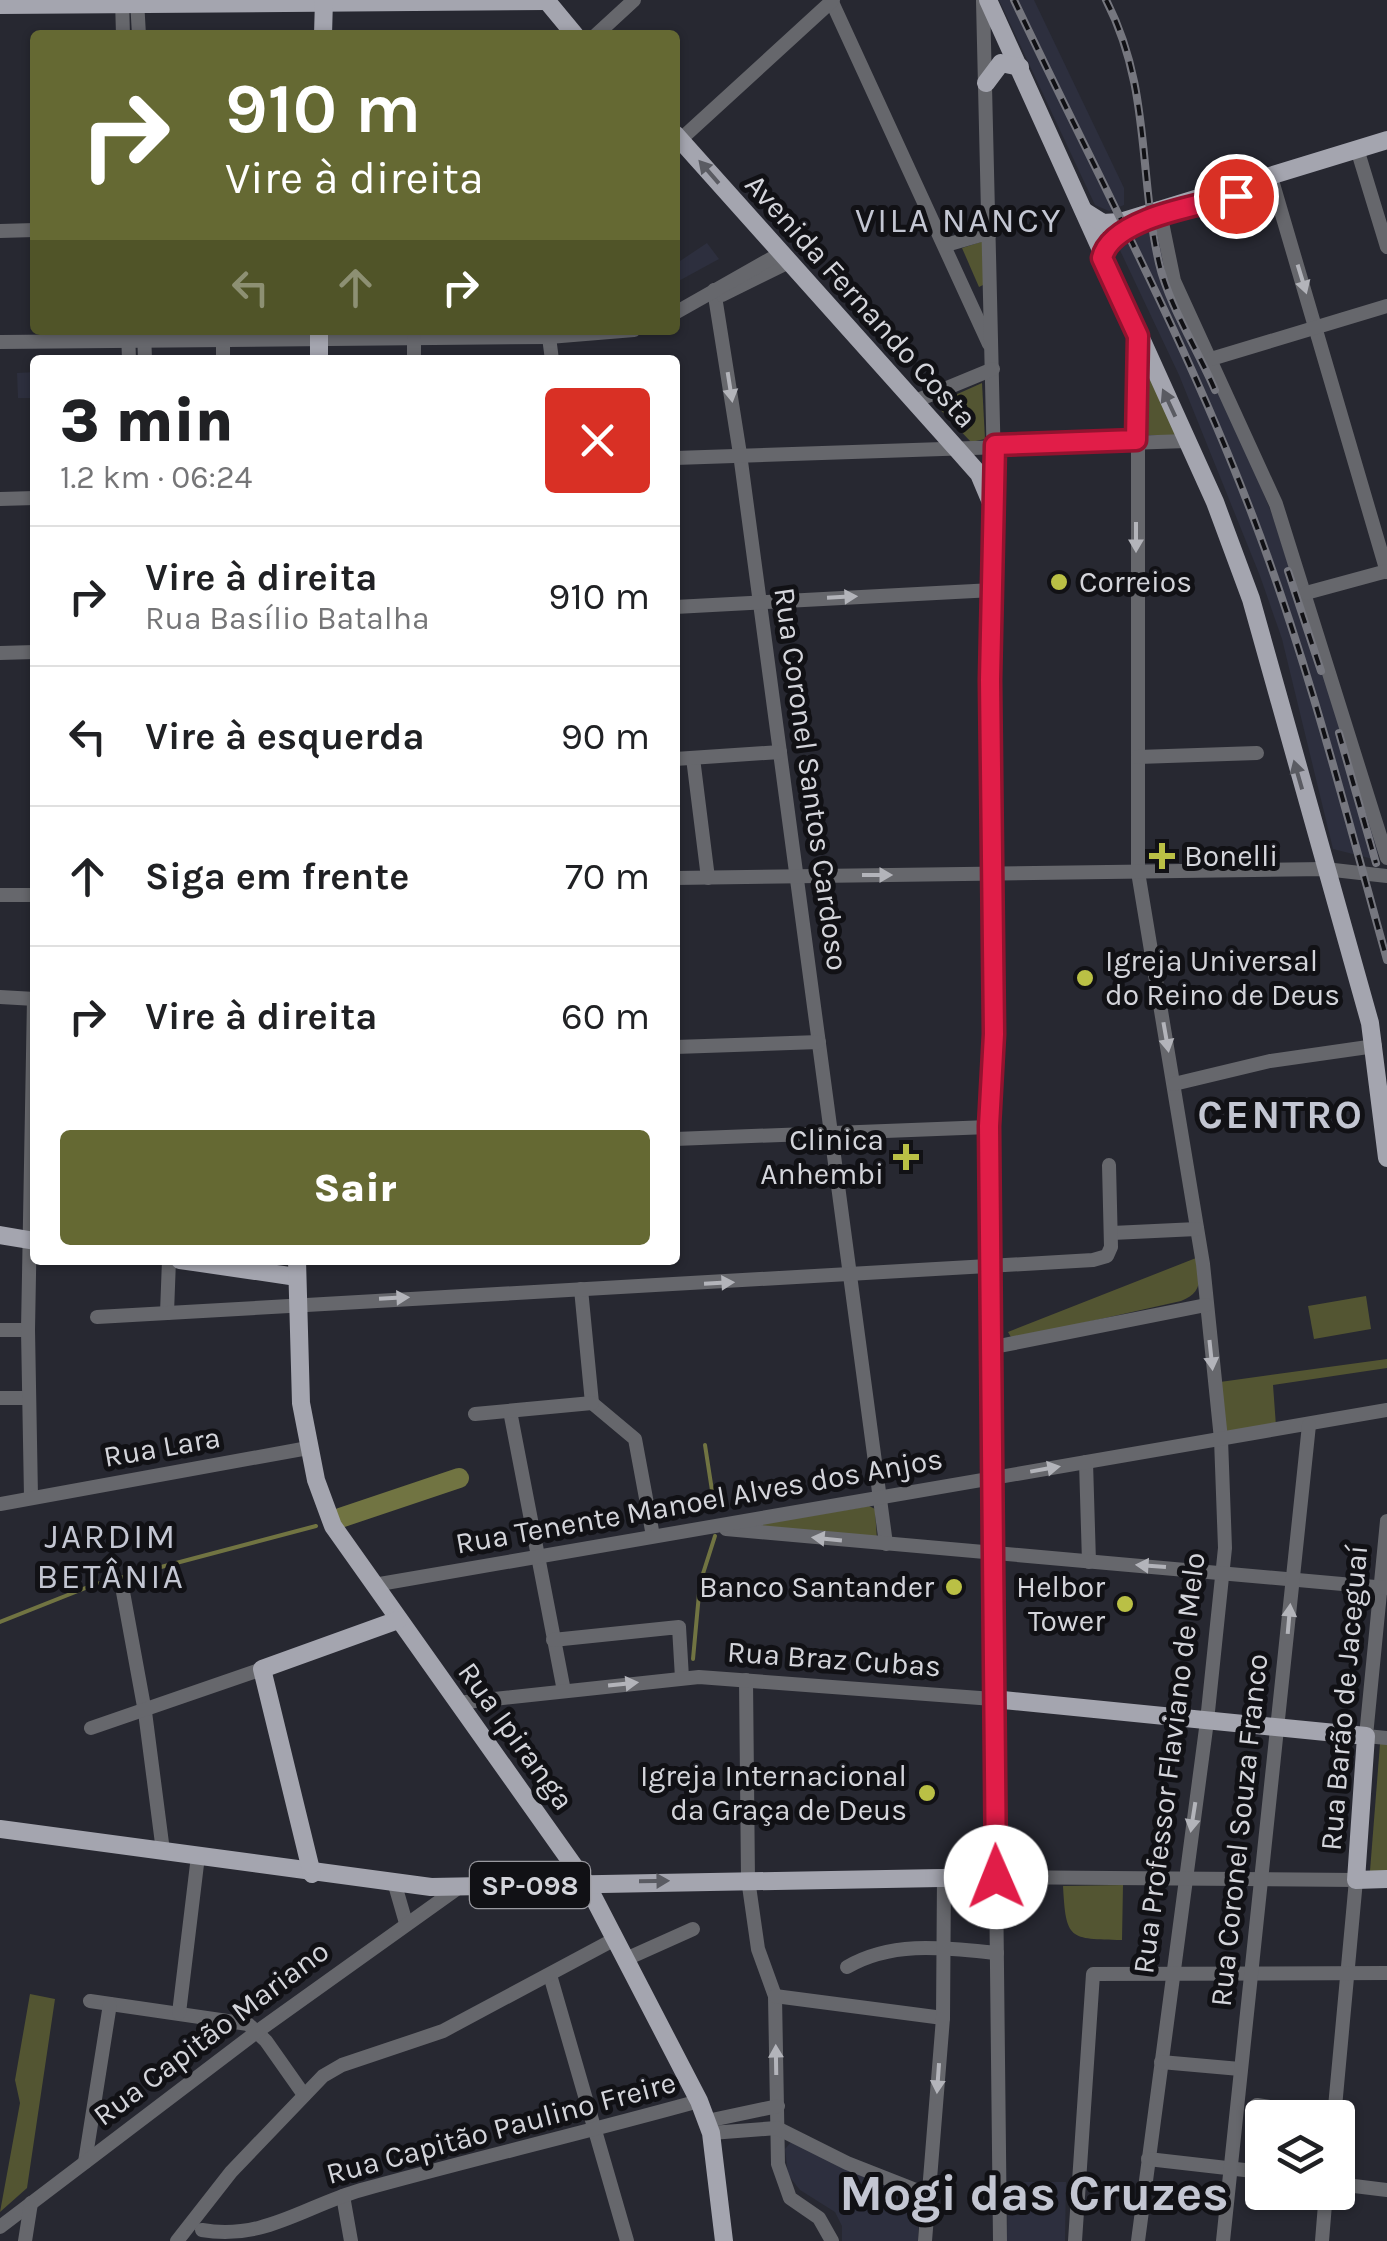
<!DOCTYPE html>
<html lang="pt">
<meta charset="utf-8">
<style>
:root{--surface:#fff;--page:#f6f6f6;--text:#202124;--muted:#757577;--line:#e0e0e0;--accent:#656933}
body{margin:0;font-family:Karla,sans-serif;background:var(--page);color:var(--text);height:100vh;display:flex;flex-direction:column;font-size:38px;white-space:nowrap}
*{box-sizing:border-box;margin:0}
p{font-size:32px;color:var(--muted)}
.icon{flex:none;width:55px;height:55px;fill:none;stroke:currentColor;stroke-width:2;stroke-linecap:round;stroke-linejoin:round}
.map{position:relative;flex:1;overflow:hidden}
.details{position:absolute;left:30px;top:355px;width:650px;height:910px;display:flex;flex-direction:column;background:var(--surface);border-radius:10px;box-shadow:0 2px 8px #0004}
.details>*{flex:none}
.guide{position:absolute;left:30px;top:30px;width:650px;height:305px;border-radius:10px;box-shadow:0 2px 8px #0004;background:#656933;color:#fff;overflow:hidden}
.fabs{position:absolute;left:1245px;top:2100px;display:grid;gap:20px}
.fabs a{display:grid;place-items:center;width:110px;height:110px;border-radius:10px;background:var(--surface);box-shadow:0 2px 8px #0004;font-size:50px}
.pin{position:absolute;display:grid;place-items:center;width:85px;height:85px;color:#fff;margin:-42px;border:5px solid #fff;border-radius:50%;box-shadow:0 2px 10px #0007}
.me{position:absolute;width:110px;margin:-55px;rotate:359deg;stroke-linejoin:round;filter:drop-shadow(0 0 8px #0008)}
.turn{display:flex;align-items:center;gap:35px;height:210px;padding:0 30px;font-size:45px}
.turn .icon{width:130px;height:130px;stroke-width:2.5}
.turn b{display:block;font-size:70px;line-height:85px}
.lanes{display:flex;align-items:center;height:95px;padding:0 30px;background:#0003;justify-content:center;gap:50px;direction:ltr}
.lanes .off{opacity:.35}
.round{display:grid;place-items:center;flex:none;width:105px;height:105px;border-radius:10px;background:var(--page)}
.overview{display:flex;align-items:center;justify-content:space-between;height:170px;padding:0 30px}
h1{font-size:60px;font-weight:800;line-height:75px}
.action{display:flex;gap:20px;margin-top:auto;padding:20px 30px}
.action a{flex:1;height:115px;border-radius:10px;background:var(--accent);color:#fff;font-size:40px;font-weight:800;line-height:115px;text-align:center}
ul{padding:0;list-style:none}
li{display:flex;align-items:center;gap:30px;height:140px;padding:0 30px;border-top:2px solid var(--line)}
li div{flex:1}
li b{display:block;font-size:38px}
li em{font-style:normal}
.map>svg:first-child{display:block}
.built{fill:#2d2f3e}
.green{fill:#535532}
.lines{fill:none;stroke-linecap:round;stroke-linejoin:round}
.stream{stroke:#717442;stroke-width:4}
.river{stroke:#717442;stroke-width:20}
.minor{stroke:#66676c;stroke-width:14}
.major{stroke:#a4a5af;stroke-width:18}
.rail-casing{stroke:#76777f;stroke-width:8}
.rail{stroke:#111115;stroke-width:4;stroke-dasharray:11;stroke-linecap:butt}
.oneway{fill:#5a5b62}
.oneway2{fill:#b3b4ba}
.route-casing{stroke:#92132f;stroke-width:25}
.route{stroke:#e11d48;stroke-width:18}
.poi-dot{fill:#bac045;stroke:#111115;stroke-width:4}
.labels{text-anchor:middle;dominant-baseline:central;stroke-width:10;stroke-linejoin:round;paint-order:stroke}
.shield{fill:#111115;stroke:#9a9aa0;stroke-width:2.5}
.shield-label{font-size:28px;font-weight:bold;fill:#d4d5db}
.street-label{font-size:30px;fill:#d4d5db;stroke:#111115}
.poi-label{font-size:30px;fill:#d4d5db;stroke:#111115;text-anchor:end}
.quarter-label{font-size:35px;letter-spacing:2.5px;fill:#c3c6d2;stroke:#111115}
.district-label{font-size:40px;font-weight:bold;letter-spacing:2.5px;fill:#c3c6d2;stroke:#111115}
.town-label{font-size:50px;font-weight:bold;fill:#c3c6d2;stroke:#111115}
</style>
<div class="map">
<svg width="1387" height="2241" viewBox="0 0 1387 2241">
<rect width="100%" height="100%" fill="#272831"/>
<!-- built -->
<g class="built">
<path d="M999,0h35l90,188v17l-15,6 -14,-6z"/>
<path d="M1156,223l117,294 106,333 -2,10 -44,-11 -51,-210 -22,-63 -81,-201 -62,-131z"/>
<path d="M707,243l12,16 -44,24v-27l5,5z"/>
<path d="M35,372v26h-17l-1,-25z"/>
<path d="M792,2141l122,52 6,7 -2,41h-76v-15l-7,-14 -35,-22 -12,-15 -3,-26z"/>
<path d="M1008,2182h58l-1,59h-58z"/>
</g>
<!-- green -->
<g class="green">
<path d="M984,241l1,43 -6,3 -17,-39z"/>
<path d="M1144,364l33,71h-38z"/>
<path d="M982,383l3,56 -14,3 -36,-38z"/>
<path d="M1196,1258c4,20 8,34 -15,43l-169,38 -4,-7z"/>
<path d="M1366,1296l5,33 -57,10 -6,-33z"/>
<path d="M1387,1359v9l-114,17 3,41 -50,9 -6,-53z"/>
<path d="M869,1506l6,3 2,31 -138,-12z"/>
<path d="M1380,1744h7v127h-17z"/>
<path d="M1123,1885l-1,55c-53,-1 -56,0 -59,-54z"/>
<path d="M30,1994l25,5 -28,189 -27,24 20,-109 -5,-23z"/>
</g>
<g class="lines">
<!-- stream -->
<g class="stream">
<path d="M705,1445l10,65"/>
<path d="M0,1622l93,-37 223,-59"/>
<path d="M693,1659l7,-76 15,-47"/>
</g>
<!-- river -->
<path class="river" d="M340,1518l119,-40"/>
<!-- minor -->
<g class="minor">
<path d="M122,0l1,35"/>
<path d="M137,0l2,35"/>
<path d="M831,0l158,344"/>
<path d="M983,1l12,508"/>
<path d="M596,35l38,-35"/>
<path d="M680,140l153,-140"/>
<path d="M1358,152l29,95"/>
<path d="M1271,177l116,395"/>
<path d="M1159,208l15,73 102,223 111,354"/>
<path d="M0,231l35,-1"/>
<path d="M946,245l45,-13"/>
<path d="M714,290l26,164 146,1090"/>
<path d="M722,295l67,-33"/>
<path d="M675,313l106,-60"/>
<path d="M128,330l1,30"/>
<path d="M144,330l1,30"/>
<path d="M549,337l3,23"/>
<path d="M1138,337v535l65,392 18,175 4,109 -18,173 -69,520"/>
<path d="M223,341v19"/>
<path d="M0,342l549,-5 85,-7"/>
<path d="M1211,359l176,-53"/>
<path d="M414,360v-21"/>
<path d="M913,402l80,-33"/>
<path d="M675,458l512,-17"/>
<path d="M0,499l35,-1"/>
<path d="M1306,593l81,-22"/>
<path d="M675,607l318,-17"/>
<path d="M0,653l35,-1"/>
<path d="M1138,757l119,-4"/>
<path d="M693,758l15,120"/>
<path d="M675,759l105,-7"/>
<path d="M675,878l650,-9 62,7"/>
<path d="M0,895h35"/>
<path d="M0,997l35,2"/>
<path d="M675,1047l144,-5"/>
<path d="M1174,1084l96,-23 105,-15"/>
<path d="M675,1139l314,-12"/>
<path d="M1112,1233l85,-4"/>
<path d="M581,1289l11,114"/>
<path d="M167,1313l2,-53"/>
<path d="M97,1317l996,-57 14,-4 4,-9 -2,-82"/>
<path d="M0,1330h28"/>
<path d="M989,1348l217,-43"/>
<path d="M0,1398h29"/>
<path d="M592,1403l43,36 18,97"/>
<path d="M510,1411l54,280"/>
<path d="M475,1414l117,-11"/>
<path d="M1086,1462l3,100"/>
<path d="M31,1497l-3,-167 6,-331"/>
<path d="M0,1504l308,-56"/>
<path d="M1387,1521l-21,215 21,2"/>
<path d="M726,1529l661,59"/>
<path d="M374,1585l1013,-175"/>
<path d="M123,1592l22,120 18,139"/>
<path d="M553,1640l126,-13 3,51"/>
<path d="M746,1680l2,199 10,70 17,47 3,168 12,34 29,20 13,23"/>
<path d="M457,1703l242,-26 294,22"/>
<path d="M91,1728l171,-59"/>
<path d="M395,1885l11,38"/>
<path d="M626,1959l67,-30"/>
<path d="M847,1967c46,-27 100,-19 150,-14"/>
<path d="M550,1975l77,266"/>
<path d="M775,1996l168,22"/>
<path d="M90,2001l158,23 18,17 38,54"/>
<path d="M179,2013l19,-157"/>
<path d="M1161,2062l79,7"/>
<path d="M1257,2105l77,12"/>
<path d="M707,2121l71,-15"/>
<path d="M711,2133l66,-5 70,35 84,33"/>
<path d="M1148,2159l114,13"/>
<path d="M85,2162l25,-158"/>
<path d="M1338,2184l49,6"/>
<path d="M343,2196l8,45"/>
<path d="M0,2227l258,-196 200,-143"/>
<path d="M202,2230c61,11 103,-24 159,-40 112,-31 226,-58 338,-89"/>
<path d="M25,2241l6,-38"/>
<path d="M177,2241l54,-69 92,-96 19,-11 101,-34 172,-92"/>
<path d="M925,2241l18,-223 1,-142"/>
<path d="M1000,2241l-4,-364 360,3 -22,238"/>
<path d="M1075,2241l18,-267 294,-1"/>
<path d="M1223,2241l86,-816"/>
<path d="M1322,2241l4,-49"/>
</g>
<!-- major -->
<g class="major">
<path d="M546,0l29,35"/>
<path d="M988,0l227,502 36,97 119,424 17,135"/>
<path d="M0,5l547,-4"/>
<path d="M323,35l1,-35"/>
<path d="M986,83l15,-20 19,4"/>
<path d="M1084,211l19,12 17,-1 267,-82"/>
<path d="M319,360v-30"/>
<path d="M0,1235l35,6"/>
<path d="M180,1260l117,17"/>
<path d="M297,1260l4,143 15,77 17,46 253,357 113,218 12,32 13,108"/>
<path d="M993,1699l373,37 -10,144 31,-1"/>
<path d="M0,1829l431,58 565,-10 -7,-750 5,-93 -4,-354 5,-168 -16,-38 -23,-26 -281,-314"/>
<path d="M312,1874l-50,-205 136,-49"/>
</g>
<defs>
<g id="rail">
<path d="M1014,0c81,171 172,340 239,517 55,145 93,295 134,443"/>
<path d="M1106,0c45,88 32,170 53,263 10,43 39,87 56,127"/>
<path d="M1288,571l33,100"/>
<path d="M1339,733l37,130"/>
</g>
</defs>
<!-- rail casing -->
<use href="#rail" class="rail-casing"/>
<!-- rail -->
<use href="#rail" class="rail"/>
</g>
<!-- one-way arrows -->
<defs><path id="oneway-solid" d="M-6-.8H1V-3.2L6.5 0L1 3.2V.8H-6Z" transform="scale(2.5)"/></defs>
<g class="oneway">
<use href="#oneway-solid" transform="translate(709 172) rotate(-131)"/>
<use href="#oneway-solid" transform="translate(1169 403) rotate(-115)"/>
<use href="#oneway-solid" transform="translate(1298 775) rotate(-106)"/>
<use href="#oneway-solid" transform="translate(654 1881) rotate(-1)"/>
</g>
<g class="oneway2">
<use href="#oneway-solid" transform="translate(1302 279) rotate(73)"/>
<use href="#oneway-solid" transform="translate(730 387) rotate(81)"/>
<use href="#oneway-solid" transform="translate(1136 537) rotate(90)"/>
<use href="#oneway-solid" transform="translate(842 597) rotate(-3)"/>
<use href="#oneway-solid" transform="translate(877 875)"/>
<use href="#oneway-solid" transform="translate(1166 1037) rotate(80)"/>
<use href="#oneway-solid" transform="translate(719 1283) rotate(-3)"/>
<use href="#oneway-solid" transform="translate(394 1298) rotate(-3)"/>
<use href="#oneway-solid" transform="translate(1211 1355) rotate(84)"/>
<use href="#oneway-solid" transform="translate(1045 1469) rotate(-10)"/>
<use href="#oneway-solid" transform="translate(827 1539) rotate(-174)"/>
<use href="#oneway-solid" transform="translate(1151 1566) rotate(-176)"/>
<use href="#oneway-solid" transform="translate(1289 1619) rotate(-85)"/>
<use href="#oneway-solid" transform="translate(623 1684) rotate(-6)"/>
<use href="#oneway-solid" transform="translate(1193 1817) rotate(99)"/>
<use href="#oneway-solid" transform="translate(776 2060) rotate(-91)"/>
<use href="#oneway-solid" transform="translate(938 2078) rotate(94)"/>
</g>
<g class="lines">
<defs>
<path id="route" d="M996,1877l-7,-751 5,-92 -4,-354 5,-235 141,-5 2,-104 -36,-78c9,-40 98,-53 134,-62"/>
</defs>
<!-- route casing -->
<use href="#route" class="route-casing"/>
<!-- route -->
<use href="#route" class="route"/>
</g>
<!-- markers -->
<g class="poi-dot">
<circle cx="1059" cy="582" r="10"/>
<path d="M1157 841h10v10h10v10h-10v10h-10v-10h-10v-10h10z"/>
<circle cx="1085" cy="978" r="10"/>
<path d="M901 1142h10v10h10v10h-10v10h-10v-10h-10v-10h10z"/>
<circle cx="954" cy="1587" r="10"/>
<circle cx="1125" cy="1604" r="10"/>
<circle cx="927" cy="1793" r="10"/>
</g>
<g class="labels">
<!-- shield labels -->
<rect class="shield" x="470" y="1862" width="120" height="46" rx="8"/>
<g class="shield-label">
<text x="530" y="1885">SP-098</text>
</g>
<!-- street labels -->
<g class="street-label">
<text transform="translate(861 301) rotate(48)">Avenida Fernando Costa</text>
<text transform="translate(811 779) rotate(82)">Rua Coronel Santos Cardoso</text>
<text transform="translate(162 1447) rotate(-10)">Rua Lara</text>
<text transform="translate(699 1501) rotate(-10)">Rua Tenente Manoel Alves dos Anjos</text>
<text transform="translate(834 1659) rotate(4)">Rua Braz Cubas</text>
<text transform="translate(1344 1698) rotate(-85)">Rua Barão de Jaceguaí</text>
<text transform="translate(516 1736) rotate(54)">Rua Ipiranga</text>
<text transform="translate(1169 1763) rotate(-83)">Rua Professor Flaviano de Melo</text>
<text transform="translate(1239 1830) rotate(-84)">Rua Coronel Souza Franco</text>
<text transform="translate(211 2033) rotate(-37)">Rua Capitão Mariano</text>
<text transform="translate(501 2128) rotate(-15)">Rua Capitão Paulino Freire</text>
</g>
<!-- poi labels -->
<g class="poi-label">
<text x="1079" y="582" text-anchor="start">Correios</text>
<text x="1184" y="856" text-anchor="start">Bonelli</text>
<text x="1105" y="961" text-anchor="start">Igreja Universal<tspan x="1105" dy="34">do Reino de Deus</tspan></text>
<text x="884" y="1140">Clinica<tspan x="884" dy="34">Anhembi</tspan></text>
<text x="934" y="1587">Banco Santander</text>
<text x="1105" y="1587">Helbor<tspan x="1105" dy="34">Tower</tspan></text>
<text x="907" y="1776">Igreja Internacional<tspan x="907" dy="34">da Graça de Deus</tspan></text>
</g>
<!-- quarter labels -->
<g class="quarter-label">
<text x="959" y="220">VILA NANCY</text>
<text x="111" y="1536">JARDIM<tspan x="111" dy="40">BETÂNIA</tspan></text>
</g>
<!-- district labels -->
<g class="district-label">
<text x="1281" y="1114">CENTRO</text>
</g>
<!-- town labels -->
<g class="town-label">
<text x="1034" y="2193">Mogi das Cruzes</text>
</g>
</g>
</svg>
<div class="fabs">
<a><svg class="icon" aria-label="layers" viewBox="0 0 24 24"><path d="M12 4l9 5-9 5-9-5zM3 14l9 5 9-5"/></svg></a>
</div>
<div class="pin" style="left:1236px;top:196px;background:#d93025"><svg class="icon" aria-label="arrive" viewBox="0 0 24 24"><path d="M6 21V4h12l-3 4 3 4H6"/></svg></div>
<svg class="me" style="left:996px;top:1877px" viewBox="-20 -20 40 40"><circle r="19" fill="#fff"/><path d="M0-13L10 11 0 6-10 11z" fill="#e11d48"/></svg>
<div class="guide">
<div class="turn"><svg class="icon" aria-label="right" viewBox="0 0 24 24"><path d="M7 20v-9h11M14 6l5 5-5 5"/></svg><div><b>910 m</b>Vire à direita</div></div>
<div class="lanes"><svg class="icon off" aria-label="left" viewBox="0 0 24 24"><path d="M17 20v-9H6M10 6l-5 5 5 5"/></svg><svg class="icon off" aria-label="ahead" viewBox="0 0 24 24"><path d="M12 20V5M6 11l6-6 6 6"/></svg><svg class="icon" aria-label="right" viewBox="0 0 24 24"><path d="M7 20v-9h11M14 6l5 5-5 5"/></svg></div>
</div>
<section class="details">
<div class="overview"><div><h1>3 min</h1><p>1.2 km · 06:24</p></div><a class="round" style="background:#d93025;color:#fff"><svg class="icon" aria-label="close" viewBox="0 0 24 24"><path d="M6 6l12 12M18 6L6 18"/></svg></a></div>
<ul>
<li><svg class="icon" aria-label="right" viewBox="0 0 24 24"><path d="M7 20v-9h11M14 6l5 5-5 5"/></svg><div><b>Vire à direita</b><p>Rua Basílio Batalha</p></div><em>910 m</em></li>
<li><svg class="icon" aria-label="left" viewBox="0 0 24 24"><path d="M17 20v-9H6M10 6l-5 5 5 5"/></svg><div><b>Vire à esquerda</b></div><em>90 m</em></li>
<li><svg class="icon" aria-label="ahead" viewBox="0 0 24 24"><path d="M12 20V5M6 11l6-6 6 6"/></svg><div><b>Siga em frente</b></div><em>70 m</em></li>
<li><svg class="icon" aria-label="right" viewBox="0 0 24 24"><path d="M7 20v-9h11M14 6l5 5-5 5"/></svg><div><b>Vire à direita</b></div><em>60 m</em></li>
</ul>
<div class="action"><a>Sair</a></div>
</section>
</div>
